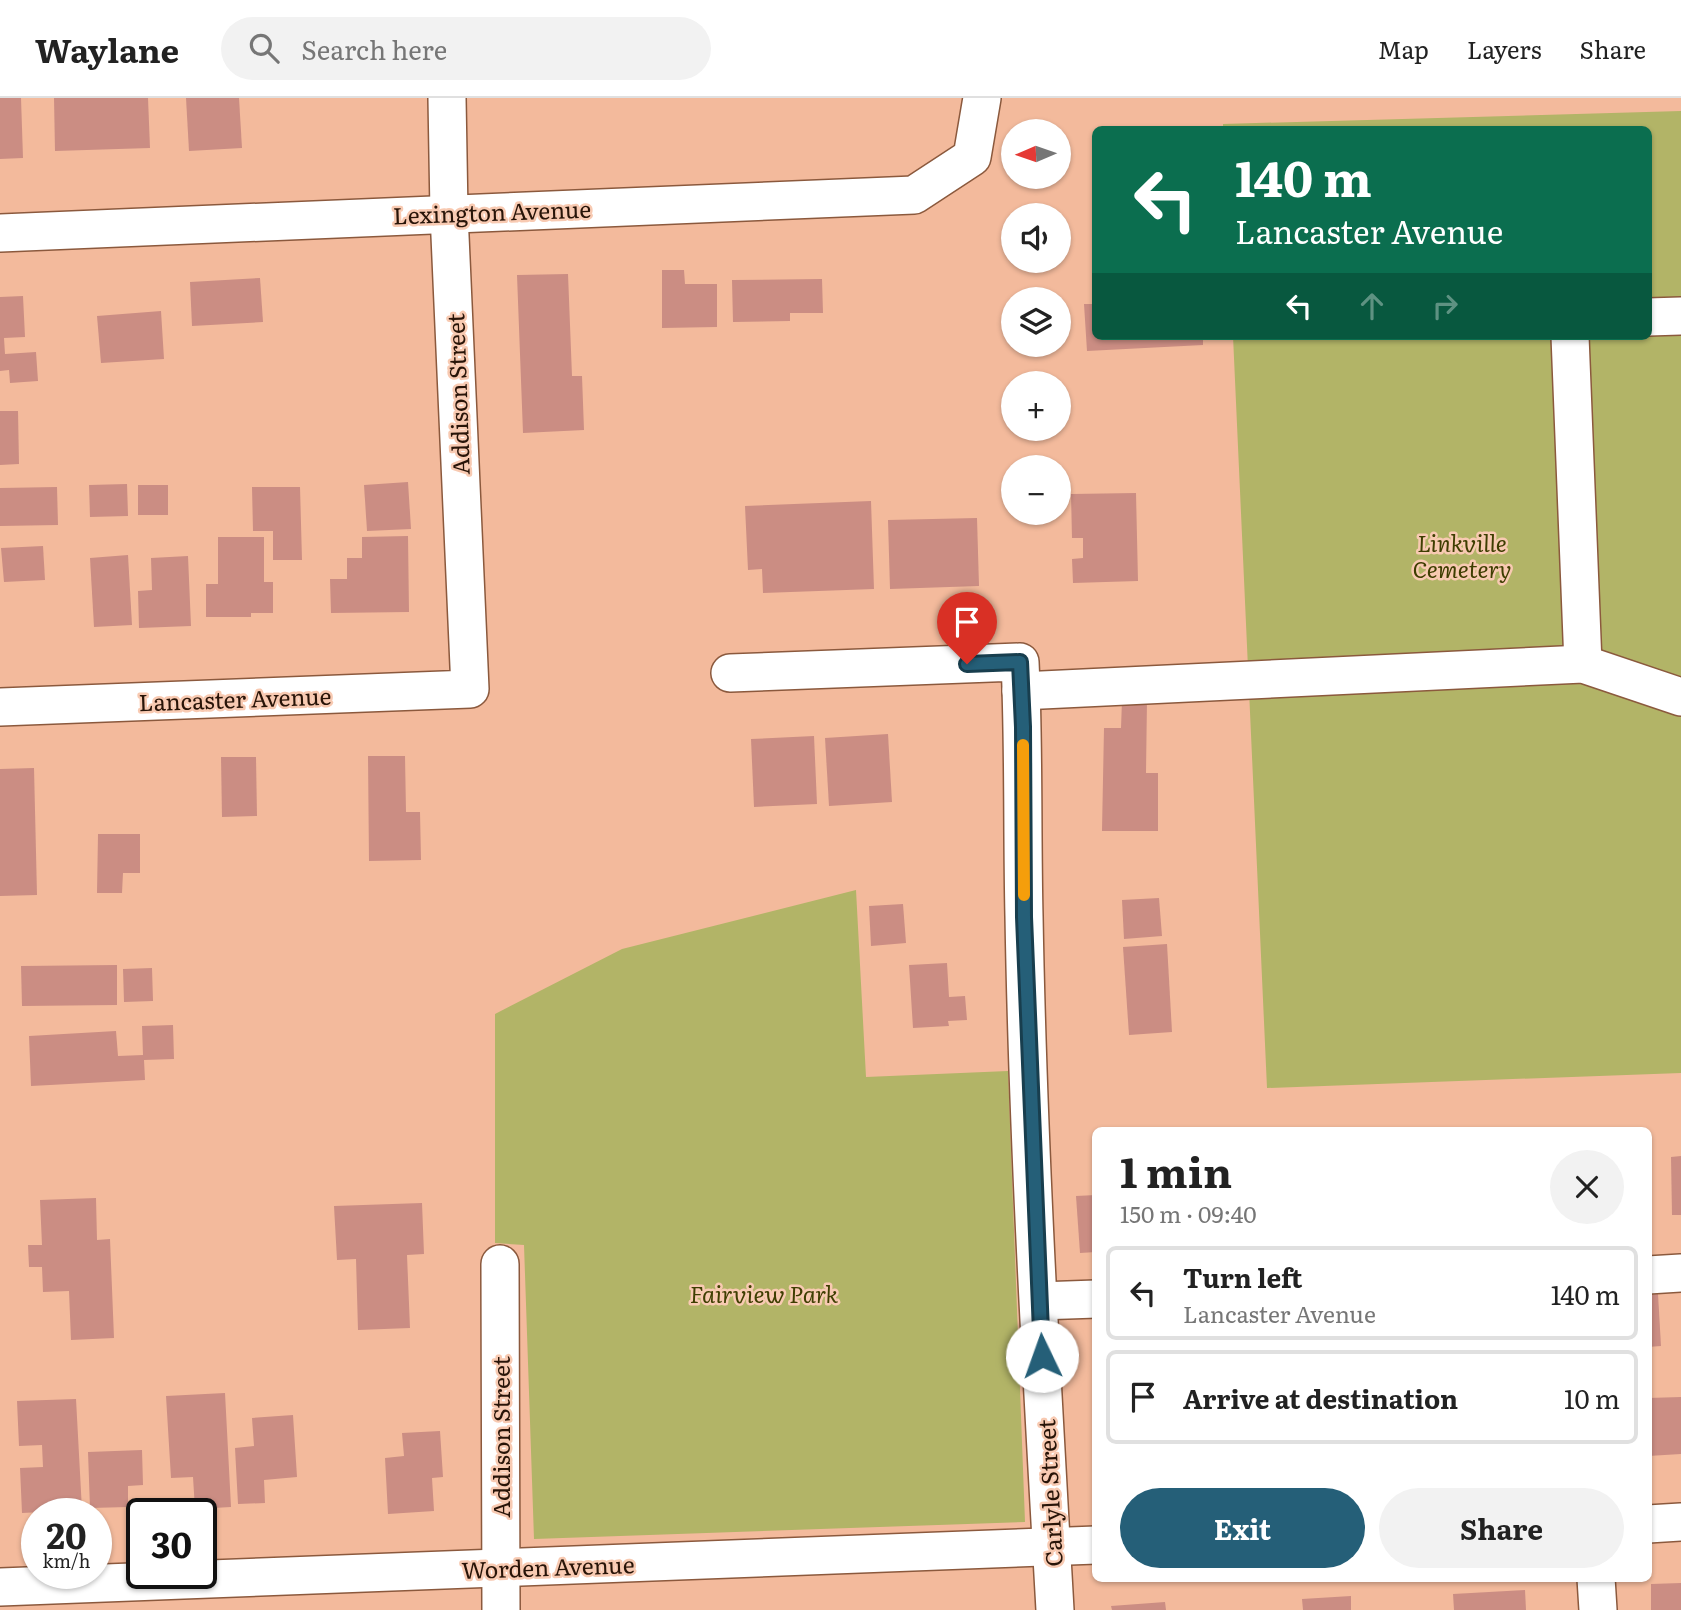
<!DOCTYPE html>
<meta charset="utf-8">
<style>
:root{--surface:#fff;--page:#f2f2f2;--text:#222;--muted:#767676;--line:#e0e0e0;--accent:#255f78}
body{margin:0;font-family:Literata,serif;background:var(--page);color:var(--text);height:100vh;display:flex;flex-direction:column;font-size:26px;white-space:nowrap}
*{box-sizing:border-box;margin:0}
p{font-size:23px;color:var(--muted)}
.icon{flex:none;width:38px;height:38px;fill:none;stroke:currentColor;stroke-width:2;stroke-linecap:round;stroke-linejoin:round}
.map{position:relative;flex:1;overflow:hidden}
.drawer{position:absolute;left:1092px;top:1029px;width:560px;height:455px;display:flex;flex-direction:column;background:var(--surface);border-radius:10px;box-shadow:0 2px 5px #0004}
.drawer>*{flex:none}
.top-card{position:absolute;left:1092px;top:28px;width:560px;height:214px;border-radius:10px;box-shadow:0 2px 5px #0004;background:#0b6e4f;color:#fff;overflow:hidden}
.needle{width:46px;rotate:268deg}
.tools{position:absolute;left:1001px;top:21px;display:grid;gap:14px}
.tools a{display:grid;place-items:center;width:70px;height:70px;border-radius:50%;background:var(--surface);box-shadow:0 2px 5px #0004;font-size:35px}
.speed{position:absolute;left:21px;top:1400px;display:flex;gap:14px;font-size:35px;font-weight:700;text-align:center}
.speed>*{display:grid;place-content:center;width:91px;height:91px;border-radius:50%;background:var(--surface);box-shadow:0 2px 5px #0004;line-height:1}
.speed small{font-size:18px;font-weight:400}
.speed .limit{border:4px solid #111;border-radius:10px;background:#fff;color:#111}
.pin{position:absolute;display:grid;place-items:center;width:60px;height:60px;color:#fff;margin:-72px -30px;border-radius:50% 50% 50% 0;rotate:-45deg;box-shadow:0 0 7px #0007}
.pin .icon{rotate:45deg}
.me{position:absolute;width:77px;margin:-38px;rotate:357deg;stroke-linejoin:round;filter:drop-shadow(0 0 5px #0008)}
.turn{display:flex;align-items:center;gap:24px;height:147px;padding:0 28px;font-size:32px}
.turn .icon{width:91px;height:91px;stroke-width:2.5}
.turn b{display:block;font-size:49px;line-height:60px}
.lanes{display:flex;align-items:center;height:66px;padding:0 28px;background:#0003;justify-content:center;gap:35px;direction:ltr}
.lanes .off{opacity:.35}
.round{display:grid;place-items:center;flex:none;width:74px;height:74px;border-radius:37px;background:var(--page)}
.headline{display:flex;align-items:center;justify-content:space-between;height:119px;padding:0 28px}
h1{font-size:42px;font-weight:700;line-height:52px}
.cta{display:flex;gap:14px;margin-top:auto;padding:14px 28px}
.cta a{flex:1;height:80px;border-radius:42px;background:var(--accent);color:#fff;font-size:28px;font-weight:700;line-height:80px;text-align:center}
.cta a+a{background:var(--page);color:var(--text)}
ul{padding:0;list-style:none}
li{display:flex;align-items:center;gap:21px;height:94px;margin:0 14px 10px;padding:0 14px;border:4px solid var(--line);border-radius:10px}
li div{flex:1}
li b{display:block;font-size:26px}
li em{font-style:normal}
header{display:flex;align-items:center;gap:42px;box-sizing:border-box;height:98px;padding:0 35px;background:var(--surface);border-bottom:2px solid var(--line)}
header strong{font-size:33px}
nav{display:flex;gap:38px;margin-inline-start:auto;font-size:24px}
.search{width:490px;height:63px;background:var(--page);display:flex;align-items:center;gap:18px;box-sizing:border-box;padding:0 24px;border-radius:38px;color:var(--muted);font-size:26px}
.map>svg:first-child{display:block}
.green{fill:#b2b467}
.building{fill:#cb8d83}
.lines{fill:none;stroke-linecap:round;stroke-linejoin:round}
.minor-casing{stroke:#8b593d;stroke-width:40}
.minor{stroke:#fff;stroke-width:37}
.route-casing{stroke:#183e4e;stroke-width:18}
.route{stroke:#255f78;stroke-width:12}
.slow{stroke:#f59e0b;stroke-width:12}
.labels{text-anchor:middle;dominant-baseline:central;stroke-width:5;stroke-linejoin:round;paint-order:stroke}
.street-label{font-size:23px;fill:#281408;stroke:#f8cab2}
.park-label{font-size:23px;font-style:italic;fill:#3e3e01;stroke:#f8cab2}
</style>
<header>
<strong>Waylane</strong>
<div class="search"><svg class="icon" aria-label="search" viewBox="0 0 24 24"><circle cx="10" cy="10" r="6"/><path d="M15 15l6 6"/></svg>Search here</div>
<nav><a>Map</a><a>Layers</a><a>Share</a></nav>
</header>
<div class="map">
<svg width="1681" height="1512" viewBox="0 0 1681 1512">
<rect width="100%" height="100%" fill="#f3ba9c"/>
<!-- green -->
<g class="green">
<path d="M1681,13v962l-414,15 -34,-752h415v-206h-425v-6z"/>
<path d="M856,792l10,187 142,-6 17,451 -491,17 -10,-294 -29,-2v-229l127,-65z"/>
</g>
<!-- building -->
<g class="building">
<path d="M0,0h21l2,60 -23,1z"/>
<path d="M54,0h94l2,50 -95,3z"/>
<path d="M186,0h53l3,50 -53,3z"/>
<path d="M662,172h22l1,14h32v43l-55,1z"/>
<path d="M568,176l4,102h10l2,54 -61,3 -6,-158z"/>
<path d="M260,180l3,44 -71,4 -2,-44z"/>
<path d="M822,181l1,34h-33v8l-57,1 -1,-42z"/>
<path d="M23,198l2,41 -21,1 1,16 31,-2 2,29 -28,2 -1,-13 -9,1v-74z"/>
<path d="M1084,206h12v32h107v9l-116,6z"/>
<path d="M161,213l3,48 -63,4 -4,-47z"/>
<path d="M0,313h18l1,53 -19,1z"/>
<path d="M408,384l3,47 -44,2 -3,-46z"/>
<path d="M127,386l1,32 -38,1 -1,-32z"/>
<rect x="138" y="387" width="30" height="30"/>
<path d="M57,389l1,38 -58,1v-38z"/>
<path d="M252,389h48l2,73h-29v-29h-20z"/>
<path d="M1136,395l2,88 -65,2 -1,-24 11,-1v-20h-11l-1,-44z"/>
<path d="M871,403l3,88 -111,4 -1,-24 -14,1 -3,-64z"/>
<path d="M977,420l2,68 -89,3 -2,-69z"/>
<path d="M408,438l1,76 -78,1 -1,-34h17v-21h15v-21z"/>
<path d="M218,439h46v45h9v31h-22v4h-45v-33h12z"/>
<path d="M43,448l2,34 -41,2 -3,-34z"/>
<path d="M128,457l4,70 -38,2 -4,-69z"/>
<path d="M188,458l3,70 -52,2 -1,-37 14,-1 -1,-32z"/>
<path d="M1122,602h25l-1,73h12v58h-56l2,-103h17z"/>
<path d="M888,636l4,68 -63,4 -4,-68z"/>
<path d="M814,638l3,68 -63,3 -3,-68z"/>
<path d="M368,658h37l1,56h14l1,48 -52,1z"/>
<path d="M221,659h35l1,59 -35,1z"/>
<path d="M34,670l3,127 -37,1v-127z"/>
<path d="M98,736h42v39h-17l-1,20h-25z"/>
<path d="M1159,800l3,38 -38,3 -2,-39z"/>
<path d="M903,806l3,39 -35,3 -2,-40z"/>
<path d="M1167,846l5,88 -43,3 -6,-88z"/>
<path d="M947,865l2,34 16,-1 2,24 -19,1 1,5 -36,2 -4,-63z"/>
<path d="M117,867v40l-95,1 -1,-40z"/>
<path d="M152,870l1,33 -29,1 -1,-33z"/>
<path d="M173,927l1,34 -30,1 1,20 -114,6 -2,-50 87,-5 2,25 25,-1 -1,-29z"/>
<path d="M1681,1058v59h-9l-1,-58z"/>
<path d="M1096,1097v57l-16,1 -4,-57z"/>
<path d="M96,1100l1,42 13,-1 4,99 -43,2 -2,-49 -26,1 -1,-25h-13l-1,-22h14l-2,-45z"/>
<path d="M422,1105l2,51 -17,1 3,73 -52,2 -2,-71 -19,1 -3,-54z"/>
<path d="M1658,1196l3,52 -13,1v-52z"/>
<path d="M225,1295l6,114 -36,2 -2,-32 -22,1 -5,-82z"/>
<path d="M1681,1299v57l-33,2v-58z"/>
<path d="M76,1301l6,111 -60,3 -2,-45 23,-1 -1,-22 -23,1 -2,-45z"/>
<path d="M293,1317l4,62 -33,3 1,23 -27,1 -3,-56 19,-2 -2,-28z"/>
<path d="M440,1333l3,46 -11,1 2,33 -46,3 -3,-56 19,-2 -2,-23z"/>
<path d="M142,1352l1,35 -15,1v21l-38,1 -2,-56z"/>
<path d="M1681,1485v27h-30v-26z"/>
<path d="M1525,1492l1,20h-72l-1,-16z"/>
<path d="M1351,1498v14h-48l-1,-11z"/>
<path d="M1165,1504l1,8h-54l-1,-4z"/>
</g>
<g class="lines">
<defs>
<g id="minor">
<path d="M0,135l914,-38 58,-38 10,-59"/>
<path d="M1648,219l33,-1"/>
<path d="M1570,238l13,328"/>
<path d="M730,575l290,-11c4,85 2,170 4,254 4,232 18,463 31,694"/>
<path d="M1021,593l562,-27 98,33"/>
<path d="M0,609l470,-18 -21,-476 -2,-115"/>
<path d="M500,1166l1,346"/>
<path d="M1648,1177l33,-2"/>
<path d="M1039,1203l57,-2"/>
<path d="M1648,1426l33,-2"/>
<path d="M1596,1480l2,32"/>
<path d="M0,1489l1096,-42"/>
</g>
</defs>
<!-- minor casing -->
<use href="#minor" class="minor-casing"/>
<!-- minor -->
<use href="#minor" class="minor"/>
</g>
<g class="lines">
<defs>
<path id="route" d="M967,566l53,-2 3,65 1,190 18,439"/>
</defs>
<!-- route casing -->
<use href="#route" class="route-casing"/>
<!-- route -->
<use href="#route" class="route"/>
<!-- slow -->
<path class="slow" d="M1023,647l1,150"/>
</g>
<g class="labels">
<!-- street labels -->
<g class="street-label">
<text transform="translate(492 113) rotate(-2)">Lexington Avenue</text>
<text transform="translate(457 296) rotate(-92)">Addison Street</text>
<text transform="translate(235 600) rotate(-2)">Lancaster Avenue</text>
<text transform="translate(500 1339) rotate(-90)">Addison Street</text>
<text transform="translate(1049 1395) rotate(-93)">Carlyle Street</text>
<text transform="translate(548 1468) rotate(-2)">Worden Avenue</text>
</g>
<!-- park labels -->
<g class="park-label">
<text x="1462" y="444">Linkville<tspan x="1462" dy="26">Cemetery</tspan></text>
<text x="764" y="1195">Fairview Park</text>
</g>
</g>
</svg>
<div class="tools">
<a><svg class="needle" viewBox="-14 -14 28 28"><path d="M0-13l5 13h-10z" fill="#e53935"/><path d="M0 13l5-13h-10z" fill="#767676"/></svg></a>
<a><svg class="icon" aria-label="sound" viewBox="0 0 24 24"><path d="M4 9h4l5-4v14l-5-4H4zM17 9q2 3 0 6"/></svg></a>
<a><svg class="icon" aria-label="layers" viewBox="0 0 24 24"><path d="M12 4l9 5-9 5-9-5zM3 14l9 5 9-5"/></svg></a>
<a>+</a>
<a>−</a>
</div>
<div class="speed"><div>20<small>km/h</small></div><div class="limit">30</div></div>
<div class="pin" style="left:967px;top:566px;background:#d93025"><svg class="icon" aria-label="arrive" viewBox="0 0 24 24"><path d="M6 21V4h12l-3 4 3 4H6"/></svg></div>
<svg class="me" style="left:1042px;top:1258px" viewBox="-20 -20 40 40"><circle r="19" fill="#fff"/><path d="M0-13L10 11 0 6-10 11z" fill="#255f78"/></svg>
<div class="top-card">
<div class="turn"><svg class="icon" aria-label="left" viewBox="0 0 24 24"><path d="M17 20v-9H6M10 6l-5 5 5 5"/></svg><div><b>140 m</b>Lancaster Avenue</div></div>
<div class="lanes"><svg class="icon" aria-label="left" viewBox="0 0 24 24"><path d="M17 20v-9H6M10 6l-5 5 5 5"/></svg><svg class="icon off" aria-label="ahead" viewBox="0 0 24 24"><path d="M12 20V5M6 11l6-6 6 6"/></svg><svg class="icon off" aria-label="right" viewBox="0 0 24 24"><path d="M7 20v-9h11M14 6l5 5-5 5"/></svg></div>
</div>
<section class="drawer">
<div class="headline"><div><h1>1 min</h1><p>150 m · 09:40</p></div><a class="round"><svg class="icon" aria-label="close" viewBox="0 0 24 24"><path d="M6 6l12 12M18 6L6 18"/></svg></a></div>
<ul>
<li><svg class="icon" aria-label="left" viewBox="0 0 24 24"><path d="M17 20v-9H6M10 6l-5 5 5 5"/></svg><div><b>Turn left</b><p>Lancaster Avenue</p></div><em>140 m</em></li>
<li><svg class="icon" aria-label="arrive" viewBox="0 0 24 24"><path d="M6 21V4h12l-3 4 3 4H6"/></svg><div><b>Arrive at destination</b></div><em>10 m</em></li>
</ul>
<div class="cta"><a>Exit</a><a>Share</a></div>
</section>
</div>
